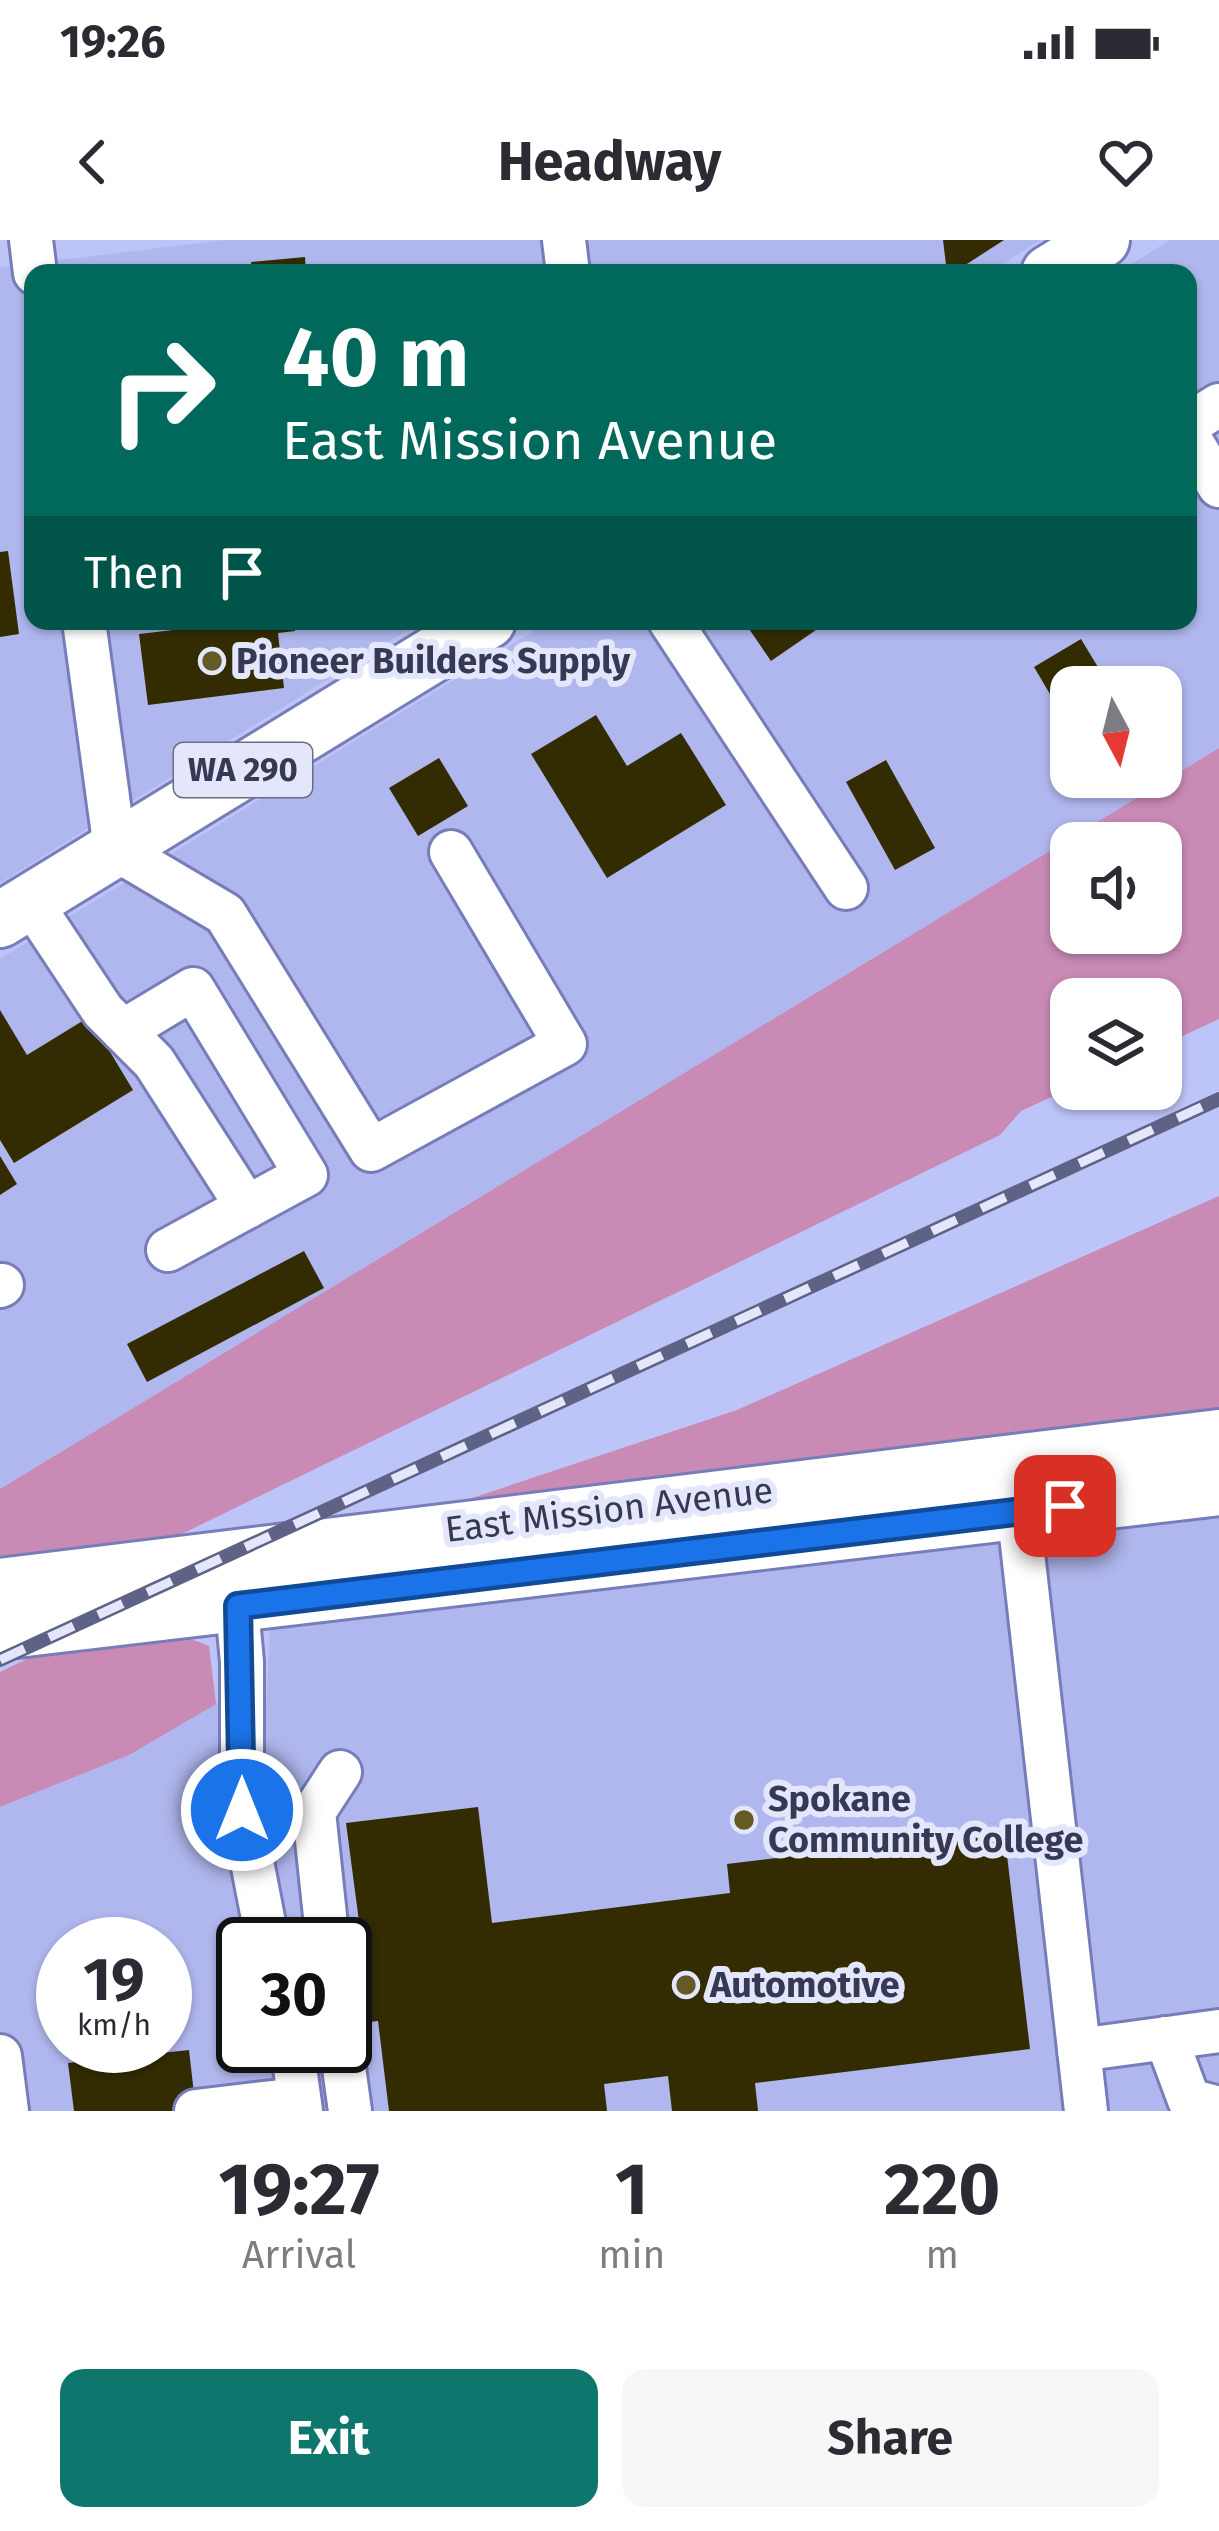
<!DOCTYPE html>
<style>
:root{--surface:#fff;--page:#f7f7f7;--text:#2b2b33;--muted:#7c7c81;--accent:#0f766e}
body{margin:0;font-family:"Fira Sans",sans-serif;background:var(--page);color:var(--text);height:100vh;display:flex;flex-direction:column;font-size:45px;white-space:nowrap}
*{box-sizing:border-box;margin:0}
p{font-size:39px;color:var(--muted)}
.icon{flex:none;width:66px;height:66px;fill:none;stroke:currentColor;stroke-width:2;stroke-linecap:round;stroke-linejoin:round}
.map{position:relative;height:1871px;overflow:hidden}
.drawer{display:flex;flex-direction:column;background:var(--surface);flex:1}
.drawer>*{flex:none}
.hud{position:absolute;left:24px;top:24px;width:1173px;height:366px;border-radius:24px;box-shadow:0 3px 9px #0004;background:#00695c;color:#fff;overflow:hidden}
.needle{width:78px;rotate:173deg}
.fabs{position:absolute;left:1050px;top:426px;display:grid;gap:24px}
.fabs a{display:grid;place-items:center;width:132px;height:132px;border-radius:24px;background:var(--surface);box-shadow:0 3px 9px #0004;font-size:60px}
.speed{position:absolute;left:36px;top:1677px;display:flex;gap:24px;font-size:60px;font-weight:700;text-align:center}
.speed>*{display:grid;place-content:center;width:156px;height:156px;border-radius:50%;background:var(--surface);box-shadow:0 3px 9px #0004;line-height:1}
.speed small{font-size:30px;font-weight:400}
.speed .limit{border:6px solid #111;border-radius:18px;background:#fff;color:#111}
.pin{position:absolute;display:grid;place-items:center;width:102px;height:102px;color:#fff;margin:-51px;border-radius:24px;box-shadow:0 6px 18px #0006}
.me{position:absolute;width:132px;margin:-66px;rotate:0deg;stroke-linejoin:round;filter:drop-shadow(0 0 9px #0008)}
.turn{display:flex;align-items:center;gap:42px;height:252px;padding:0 60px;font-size:54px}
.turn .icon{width:156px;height:156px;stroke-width:2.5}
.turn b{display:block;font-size:84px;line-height:102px}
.then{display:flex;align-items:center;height:114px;padding:0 60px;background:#0003;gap:24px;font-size:45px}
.eta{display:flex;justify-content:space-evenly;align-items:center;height:204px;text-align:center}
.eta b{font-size:72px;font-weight:700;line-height:84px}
.cta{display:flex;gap:24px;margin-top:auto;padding:24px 60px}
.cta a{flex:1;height:138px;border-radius:24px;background:var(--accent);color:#fff;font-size:48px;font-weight:700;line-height:138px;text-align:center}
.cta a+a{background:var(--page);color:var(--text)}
.status{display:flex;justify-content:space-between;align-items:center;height:84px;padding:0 60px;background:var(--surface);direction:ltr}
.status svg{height:33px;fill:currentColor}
header{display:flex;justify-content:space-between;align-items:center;height:156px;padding:0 60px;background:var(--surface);font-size:54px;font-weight:700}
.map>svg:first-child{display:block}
.built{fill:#b0b7ee;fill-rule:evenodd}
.green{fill:#c98ab5;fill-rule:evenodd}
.building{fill:#332c02}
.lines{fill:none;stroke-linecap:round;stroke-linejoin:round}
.minor-casing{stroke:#777db9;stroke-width:48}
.major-casing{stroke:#777db9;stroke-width:60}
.minor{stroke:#fff;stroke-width:42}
.major{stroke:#fff;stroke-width:54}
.rail-casing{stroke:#5e6284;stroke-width:14}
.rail{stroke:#e4e7fb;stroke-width:9;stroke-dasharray:27;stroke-linecap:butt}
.route-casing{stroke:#114b97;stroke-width:30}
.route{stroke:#1a73e8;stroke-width:21}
.poi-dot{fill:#635a26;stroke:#e4e7fb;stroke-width:4.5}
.labels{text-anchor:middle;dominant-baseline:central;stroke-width:12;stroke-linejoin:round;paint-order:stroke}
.shield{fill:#e4e7fb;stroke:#6a6d85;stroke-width:3}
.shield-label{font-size:33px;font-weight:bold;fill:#363953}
.poi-label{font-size:36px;font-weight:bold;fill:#363953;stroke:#e4e7fb;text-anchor:start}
.street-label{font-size:36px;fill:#363953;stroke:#e4e7fb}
</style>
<div class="status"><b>19:26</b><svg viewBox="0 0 49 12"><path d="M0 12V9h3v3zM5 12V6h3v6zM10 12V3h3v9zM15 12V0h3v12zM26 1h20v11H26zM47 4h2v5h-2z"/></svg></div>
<header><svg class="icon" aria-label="back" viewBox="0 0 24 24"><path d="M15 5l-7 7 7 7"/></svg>Headway<svg class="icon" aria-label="heart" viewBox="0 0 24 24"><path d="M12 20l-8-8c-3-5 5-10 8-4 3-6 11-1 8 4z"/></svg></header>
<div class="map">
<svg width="1219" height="1871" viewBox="0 0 1219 1871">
<rect width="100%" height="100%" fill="#bdc4f7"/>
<!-- built -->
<g class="built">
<path d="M226,0h815l-54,33h-954v348h389l-422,262v-616z"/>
<path d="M1170,0h49v508l-1219,741v-530l550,-338h638v-348h-71zM1071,447h90v90h-90z"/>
<path d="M1219,1265v606h-895l-7,-65h28v-102h-53l-18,-73 -11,-102 7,-138 12,-16z"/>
<path d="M220,1461v78l30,165h-7v102h31l9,65h-283v-304l129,-52zM63,1704h102v102h-102z"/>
</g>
<!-- green -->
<g class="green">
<path d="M1219,508v271l-58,27v-47h-90v89l-50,23 -21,24 -845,412 -155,19v-77zM1071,603h90v90h-90z"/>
<path d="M1219,956v221l-789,95 307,-102z"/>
<path d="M178,1394l31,12 7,58 -87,51 -129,52v-135l41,-20z"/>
</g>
<!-- building -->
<g class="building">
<path d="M943,0h61l-51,33h-6z"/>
<path d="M305,17l1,16h-54l-1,-11z"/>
<path d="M8,311l11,83 -19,3v-85z"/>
<path d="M198,381h96l1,10 -17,2 6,55 -136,17 -9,-71 60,-7z"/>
<path d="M754,381h55l7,9 -45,31 -24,-35z"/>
<path d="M1081,399l29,48h-39v24l-8,5 -29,-49z"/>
<path d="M596,475l31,51 54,-33 45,72 -119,73 -76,-124z"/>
<path d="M439,518l29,48 -50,30 -29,-48z"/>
<path d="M886,520l49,88 -40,22 -49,-88z"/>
<path d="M0,770l27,45 62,-38 44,73 -119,73 -14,-23z"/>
<path d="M0,916l17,28 -17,11z"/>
<path d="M304,1011l20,37 -177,94 -20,-38z"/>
<path d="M478,1567l14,116 238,-30 -3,-29 277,-34 26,219 -275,34 3,28h-86l-4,-35 -64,8 3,27h-218l-11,-90 -24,3 -11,-93 17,-2 -14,-106z"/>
<path d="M189,1810l7,61h-122l-6,-48z"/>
</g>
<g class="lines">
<defs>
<g id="minor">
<path d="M31,0l4,33"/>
<path d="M564,0l4,33"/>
<path d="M1188,184l31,-19"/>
<path d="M1188,196l31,50"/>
<path d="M84,381l31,228 110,65 146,236 194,-106 -114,-192"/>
<path d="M670,381l176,267"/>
<path d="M30,661l73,110 51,51 93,145 -79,43"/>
<path d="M123,791l70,-42 113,186 -59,32"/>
<path d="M0,1046l2,-1"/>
<path d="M1015,1242l71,629"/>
<path d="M234,1335l8,87v148l26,134"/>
<path d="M328,1704l-14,-132 26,-40"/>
<path d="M1166,1798l23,62 30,8"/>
<path d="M292,1806l9,65"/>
<path d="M341,1806l9,65"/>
<path d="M1079,1810l140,-19"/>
<path d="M0,1816l7,55"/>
<path d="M196,1871l103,-12"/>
</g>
<g id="major">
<path d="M1049,33l53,-33"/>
<path d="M0,680l488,-299"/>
<path d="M0,1346l1219,-149"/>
<path d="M0,1392l1219,-144"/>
</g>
</defs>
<!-- minor casing -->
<use href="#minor" class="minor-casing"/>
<!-- major casing -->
<use href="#major" class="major-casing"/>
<!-- minor -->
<use href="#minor" class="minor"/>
<!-- major -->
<use href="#major" class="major"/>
<defs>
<path id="rail" d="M0,1420l1219,-561"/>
</defs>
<!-- rail casing -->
<use href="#rail" class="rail-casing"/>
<!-- rail -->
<use href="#rail" class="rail"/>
</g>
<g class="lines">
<defs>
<path id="route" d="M242,1570l-4,-204 827,-100"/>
</defs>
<!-- route casing -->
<use href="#route" class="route-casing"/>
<!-- route -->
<use href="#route" class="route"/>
</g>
<!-- markers -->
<g class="poi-dot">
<circle cx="212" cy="421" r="12"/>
<circle cx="744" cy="1580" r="12"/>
<circle cx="686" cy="1745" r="12"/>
</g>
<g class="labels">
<!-- shield labels -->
<rect class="shield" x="174" y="503" width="138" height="54" rx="9"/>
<g class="shield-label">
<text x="243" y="530">WA 290</text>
</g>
<!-- poi labels -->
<g class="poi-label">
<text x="236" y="421">Pioneer Builders Supply</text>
<text x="768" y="1559">Spokane<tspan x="768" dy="41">Community College</tspan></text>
<text x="710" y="1745">Automotive</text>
</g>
<!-- street labels -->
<g class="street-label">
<text transform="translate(609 1270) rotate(-7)">East Mission Avenue</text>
</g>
</g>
</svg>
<div class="fabs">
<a><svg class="needle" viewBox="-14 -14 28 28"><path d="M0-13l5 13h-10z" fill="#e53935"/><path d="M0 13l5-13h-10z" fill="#7c7c81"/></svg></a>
<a><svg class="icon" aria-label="sound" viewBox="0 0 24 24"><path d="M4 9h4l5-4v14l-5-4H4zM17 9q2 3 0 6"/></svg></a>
<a><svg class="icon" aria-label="layers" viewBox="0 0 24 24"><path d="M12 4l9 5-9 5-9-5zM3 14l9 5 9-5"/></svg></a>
</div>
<div class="speed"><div>19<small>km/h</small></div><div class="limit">30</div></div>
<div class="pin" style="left:1065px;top:1266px;background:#d93025"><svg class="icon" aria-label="arrive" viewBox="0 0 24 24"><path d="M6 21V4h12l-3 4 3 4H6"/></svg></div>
<svg class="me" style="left:242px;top:1570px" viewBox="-20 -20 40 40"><circle r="17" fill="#1a73e8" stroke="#fff" stroke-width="3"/><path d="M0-11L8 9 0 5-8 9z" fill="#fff"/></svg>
<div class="hud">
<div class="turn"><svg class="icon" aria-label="right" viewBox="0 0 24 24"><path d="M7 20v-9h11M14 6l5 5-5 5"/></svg><div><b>40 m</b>East Mission Avenue</div></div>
<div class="then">Then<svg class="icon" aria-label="arrive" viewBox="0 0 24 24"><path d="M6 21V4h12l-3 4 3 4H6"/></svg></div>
</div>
</div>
<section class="drawer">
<div class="eta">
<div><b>19:27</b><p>Arrival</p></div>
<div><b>1</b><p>min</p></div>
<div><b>220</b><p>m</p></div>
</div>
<div class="cta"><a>Exit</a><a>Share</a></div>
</section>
